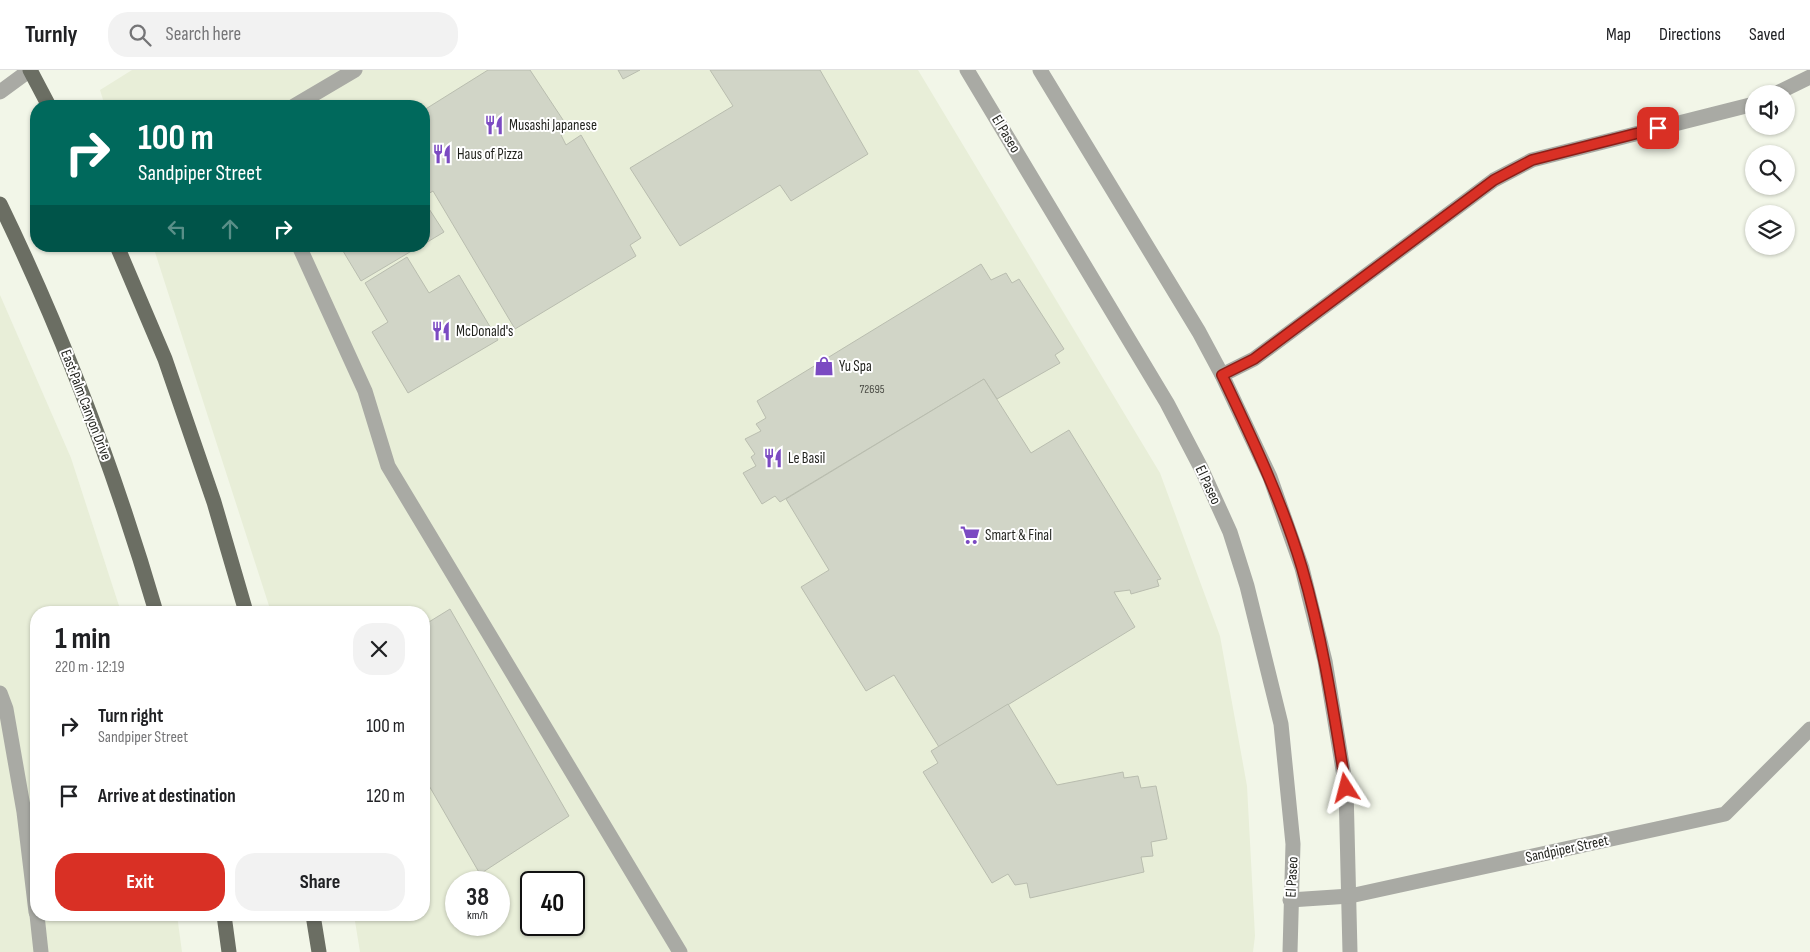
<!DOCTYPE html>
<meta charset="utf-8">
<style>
:root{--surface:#fff;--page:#f2f2f2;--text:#202124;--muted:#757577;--line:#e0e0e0;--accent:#d93025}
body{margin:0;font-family:"Sofia Sans Condensed",sans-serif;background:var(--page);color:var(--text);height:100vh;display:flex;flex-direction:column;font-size:19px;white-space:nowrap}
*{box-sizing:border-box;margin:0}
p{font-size:16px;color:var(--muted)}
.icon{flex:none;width:28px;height:28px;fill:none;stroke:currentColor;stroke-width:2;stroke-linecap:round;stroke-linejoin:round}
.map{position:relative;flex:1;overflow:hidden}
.panel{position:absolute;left:30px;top:536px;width:400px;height:315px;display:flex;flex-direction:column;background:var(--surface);border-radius:20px;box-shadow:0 1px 4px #0004}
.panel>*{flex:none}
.guide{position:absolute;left:30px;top:30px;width:400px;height:152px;border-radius:20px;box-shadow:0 1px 4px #0004;background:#00695c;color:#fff;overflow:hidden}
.buttons{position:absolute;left:1745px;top:15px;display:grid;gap:10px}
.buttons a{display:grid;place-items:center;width:50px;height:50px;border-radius:50%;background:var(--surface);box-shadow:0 1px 4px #0004;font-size:25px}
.speed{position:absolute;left:445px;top:801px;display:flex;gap:10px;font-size:25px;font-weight:700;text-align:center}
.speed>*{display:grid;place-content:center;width:65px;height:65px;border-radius:50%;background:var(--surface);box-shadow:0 1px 4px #0004;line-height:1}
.speed small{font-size:12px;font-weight:400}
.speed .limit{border:2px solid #111;border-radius:8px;background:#fff;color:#111}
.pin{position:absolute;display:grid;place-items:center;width:42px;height:42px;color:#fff;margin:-21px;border-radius:10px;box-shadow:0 2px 8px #0006}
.me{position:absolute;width:55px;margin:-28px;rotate:351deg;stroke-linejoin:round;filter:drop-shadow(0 0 4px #0008)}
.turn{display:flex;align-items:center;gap:18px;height:105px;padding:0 25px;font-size:22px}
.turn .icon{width:65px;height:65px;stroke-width:2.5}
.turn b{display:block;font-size:35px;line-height:42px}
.lanes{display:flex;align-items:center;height:48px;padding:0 25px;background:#0003;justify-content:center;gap:25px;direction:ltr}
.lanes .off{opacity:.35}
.round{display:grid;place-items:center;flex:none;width:52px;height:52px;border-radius:20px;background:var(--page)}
.headline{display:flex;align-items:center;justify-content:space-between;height:85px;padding:0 25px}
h1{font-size:30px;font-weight:700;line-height:38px}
.cta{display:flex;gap:10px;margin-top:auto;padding:10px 25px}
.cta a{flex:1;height:58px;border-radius:20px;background:var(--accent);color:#fff;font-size:20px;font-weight:700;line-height:58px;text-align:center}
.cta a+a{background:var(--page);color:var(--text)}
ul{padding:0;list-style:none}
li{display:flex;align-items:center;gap:15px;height:70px;padding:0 25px}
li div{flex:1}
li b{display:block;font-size:19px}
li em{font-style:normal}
header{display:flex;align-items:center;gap:30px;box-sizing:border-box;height:70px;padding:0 25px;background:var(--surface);border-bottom:1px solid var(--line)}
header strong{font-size:24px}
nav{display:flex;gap:28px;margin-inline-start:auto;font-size:18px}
.search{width:350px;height:45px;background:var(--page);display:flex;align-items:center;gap:12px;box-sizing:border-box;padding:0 18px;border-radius:20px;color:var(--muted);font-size:19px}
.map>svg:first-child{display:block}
.built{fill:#e8eed8;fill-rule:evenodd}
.building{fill:#d1d5c7;stroke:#b9bdaf}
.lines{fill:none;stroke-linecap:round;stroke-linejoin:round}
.minor{stroke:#a9aaa4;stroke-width:15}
.major{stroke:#6b6e63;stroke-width:15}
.route-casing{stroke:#8d1f18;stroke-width:12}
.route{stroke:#d93025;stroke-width:9}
.labels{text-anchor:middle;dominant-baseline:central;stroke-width:4;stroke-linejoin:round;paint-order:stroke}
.number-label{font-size:12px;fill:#4c4d46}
.poi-label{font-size:15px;fill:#1f201b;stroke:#fff;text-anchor:start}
.street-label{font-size:15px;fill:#1f201b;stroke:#fff}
</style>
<header>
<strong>Turnly</strong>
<div class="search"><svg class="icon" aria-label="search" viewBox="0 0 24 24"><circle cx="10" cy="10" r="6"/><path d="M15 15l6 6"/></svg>Search here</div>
<nav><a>Map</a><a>Directions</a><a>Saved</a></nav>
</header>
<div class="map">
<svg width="1810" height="882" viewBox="0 0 1810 882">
<rect width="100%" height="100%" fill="#f2f6e8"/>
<!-- built -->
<g class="built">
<path d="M132,0h786l242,403 60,163 27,150 8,150 -2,16h-893l-6,-37h70v-303h-153l-118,-366h271v-140h-319l-5,-16zM456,812h43v43h-43zM531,812h43v43h-43z"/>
<path d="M0,225l71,163 50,154h-85v303h141l5,37h-182z"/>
</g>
<!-- building -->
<g class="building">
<path d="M488,0h42l39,59 -8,6 5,10 15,-10 60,103 -11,7 6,11 -121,73 -82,-138 -5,3 -4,-6v-78z"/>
<path d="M618,0h22l-17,9z"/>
<path d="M710,0h110l48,84 -77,47 -11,-16 -100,61 -50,-78 103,-62z"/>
<path d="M424,131l20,31 -20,12z"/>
<path d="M340,176h80l-59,35z"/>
<path d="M407,187l22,36 30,-18 39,65 -90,53 -36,-61 16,-10 -23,-39z"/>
<path d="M981,194l10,16 15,-7 6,10 7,-4 45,70 -9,6 5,8 -63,36 -13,-20 -204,123 -5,-6 -13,8 -19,-31 13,-7 -5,-9 4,-3 -10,-15 16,-8 -5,-7 10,-6 -9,-17z"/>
<path d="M984,309l47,74 38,-23 92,149 -4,1 2,6 -28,8 -1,-4 -16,2 21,35 -196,120 -45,-72 -28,16 -65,-104 28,-17 -43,-71z"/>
<path d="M450,539l119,207 -89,58 -56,-97v-152z"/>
<path d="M1008,634l49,81 66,-13 1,6 14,-2 3,12 15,-2 11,53 -16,3 2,14 -12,1 3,15 -114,26 -3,-15 -12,2 -7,-11 -16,9 -69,-111 15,-9 -7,-12z"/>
</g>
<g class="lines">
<!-- minor -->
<g class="minor">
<path d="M967,0l200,333 34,65 29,64 17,54 34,138 12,120 -3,108"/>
<path d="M1040,0l159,262 23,43 48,102 32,91 23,93 21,127 4,164"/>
<path d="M0,22l30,-22"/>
<path d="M1775,24l35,-17"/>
<path d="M294,36l61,-36"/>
<path d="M299,176l66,145 23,75 292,486"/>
<path d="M1222,305l32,-16 240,-179 38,-20 222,-56"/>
<path d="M0,623l6,16 18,103 12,100"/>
<path d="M1290,830l60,-4 375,-82 85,-85"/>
<path d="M37,845l4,37"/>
</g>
<!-- major -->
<g class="major">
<path d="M30,0l19,36"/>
<path d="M0,134c64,132 115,268 156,408"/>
<path d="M117,176l48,113 49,143 32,110"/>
<path d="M224,845l5,37"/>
<path d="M313,845l6,37"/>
</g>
</g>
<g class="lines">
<defs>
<path id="route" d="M1346,718c-12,-74 -23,-148 -44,-220 -20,-67 -50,-130 -80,-193l32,-16 240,-179 38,-20 126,-32"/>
</defs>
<!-- route casing -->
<use href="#route" class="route-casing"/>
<!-- route -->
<use href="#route" class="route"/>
</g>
<!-- icons -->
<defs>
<symbol id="restaurant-bare" viewBox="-9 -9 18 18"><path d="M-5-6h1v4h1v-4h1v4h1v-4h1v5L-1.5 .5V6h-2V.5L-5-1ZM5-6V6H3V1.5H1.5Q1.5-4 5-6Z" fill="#7b4ac2" stroke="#fff" stroke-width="2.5" paint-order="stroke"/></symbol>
<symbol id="shop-bare" viewBox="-9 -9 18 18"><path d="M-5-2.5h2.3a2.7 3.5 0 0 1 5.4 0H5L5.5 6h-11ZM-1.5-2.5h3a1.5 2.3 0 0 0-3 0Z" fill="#7b4ac2" stroke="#fff" stroke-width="2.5" paint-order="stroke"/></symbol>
<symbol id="supermarket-bare" viewBox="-9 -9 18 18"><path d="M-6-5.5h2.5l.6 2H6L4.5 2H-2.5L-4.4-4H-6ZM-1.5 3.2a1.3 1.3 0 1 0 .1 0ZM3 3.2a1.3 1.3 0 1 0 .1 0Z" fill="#7b4ac2" stroke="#fff" stroke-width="2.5" paint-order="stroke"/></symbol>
</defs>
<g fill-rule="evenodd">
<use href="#restaurant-bare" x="480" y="41" width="28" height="28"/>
<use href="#restaurant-bare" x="428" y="70" width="28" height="28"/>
<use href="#restaurant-bare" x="427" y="247" width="28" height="28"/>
<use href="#shop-bare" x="810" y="282" width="28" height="28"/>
<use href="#restaurant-bare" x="759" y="374" width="28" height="28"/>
<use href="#supermarket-bare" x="956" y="451" width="28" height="28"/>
</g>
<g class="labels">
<!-- number labels -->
<g class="number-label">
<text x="872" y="319">72695</text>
</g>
<!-- poi labels -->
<g class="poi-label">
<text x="509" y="55">Musashi Japanese</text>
<text x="457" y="84">Haus of Pizza</text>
<text x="456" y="261">McDonald's</text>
<text x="839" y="296">Yu Spa</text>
<text x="788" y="388">Le Basil</text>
<text x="985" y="465">Smart &amp; Final</text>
</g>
<!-- street labels -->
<g class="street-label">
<text transform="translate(1006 64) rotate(59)">El Paseo</text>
<text transform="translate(86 335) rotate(69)">East Palm Canyon Drive</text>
<text transform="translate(1208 415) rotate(65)">El Paseo</text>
<text transform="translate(1567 779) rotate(-12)">Sandpiper Street</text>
<text transform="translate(1292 807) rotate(-87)">El Paseo</text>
</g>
</g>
</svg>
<div class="buttons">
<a><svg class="icon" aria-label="sound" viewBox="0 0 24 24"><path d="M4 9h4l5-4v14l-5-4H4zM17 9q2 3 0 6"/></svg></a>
<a><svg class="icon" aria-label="search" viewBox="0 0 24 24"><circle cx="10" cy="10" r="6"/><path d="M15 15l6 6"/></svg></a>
<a><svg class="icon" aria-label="layers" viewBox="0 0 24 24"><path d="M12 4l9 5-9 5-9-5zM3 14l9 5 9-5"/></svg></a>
</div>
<div class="speed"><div>38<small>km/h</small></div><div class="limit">40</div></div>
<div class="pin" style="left:1658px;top:58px;background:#d93025"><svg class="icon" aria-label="arrive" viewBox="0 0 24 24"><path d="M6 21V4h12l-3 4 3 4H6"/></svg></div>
<svg class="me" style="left:1346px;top:718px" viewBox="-20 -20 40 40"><path d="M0-17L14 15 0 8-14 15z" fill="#d93025" stroke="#fff" stroke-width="4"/></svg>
<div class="guide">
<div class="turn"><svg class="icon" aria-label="right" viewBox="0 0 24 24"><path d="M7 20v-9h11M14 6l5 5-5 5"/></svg><div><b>100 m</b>Sandpiper Street</div></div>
<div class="lanes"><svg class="icon off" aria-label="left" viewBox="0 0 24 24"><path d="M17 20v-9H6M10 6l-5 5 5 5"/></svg><svg class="icon off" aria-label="ahead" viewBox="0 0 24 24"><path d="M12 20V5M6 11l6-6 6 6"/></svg><svg class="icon" aria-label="right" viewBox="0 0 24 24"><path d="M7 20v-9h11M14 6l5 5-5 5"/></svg></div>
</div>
<section class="panel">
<div class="headline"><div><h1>1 min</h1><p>220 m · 12:19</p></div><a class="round"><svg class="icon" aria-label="close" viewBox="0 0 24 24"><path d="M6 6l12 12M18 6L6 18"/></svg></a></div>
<ul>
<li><svg class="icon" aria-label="right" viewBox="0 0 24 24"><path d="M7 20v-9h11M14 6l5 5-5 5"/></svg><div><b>Turn right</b><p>Sandpiper Street</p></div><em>100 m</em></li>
<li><svg class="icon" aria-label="arrive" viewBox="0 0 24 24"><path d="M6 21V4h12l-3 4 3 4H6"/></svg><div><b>Arrive at destination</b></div><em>120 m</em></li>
</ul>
<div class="cta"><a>Exit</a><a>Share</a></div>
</section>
</div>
